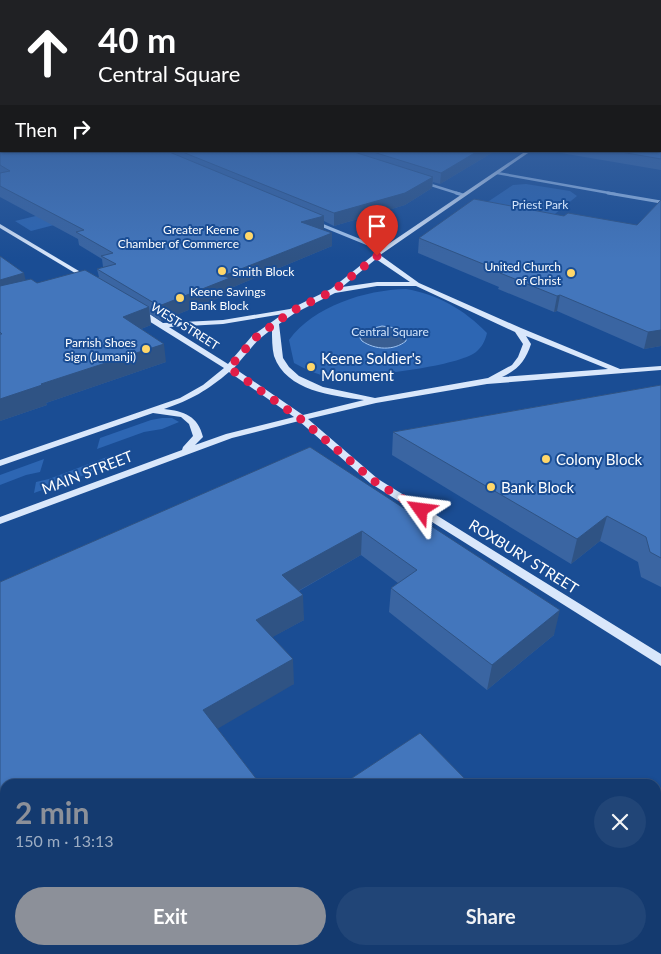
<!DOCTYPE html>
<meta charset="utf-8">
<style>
:root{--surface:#143a6f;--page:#214577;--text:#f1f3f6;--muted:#9dadc3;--line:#335482;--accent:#8c9099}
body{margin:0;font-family:Lato,sans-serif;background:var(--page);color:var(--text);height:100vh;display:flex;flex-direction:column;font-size:19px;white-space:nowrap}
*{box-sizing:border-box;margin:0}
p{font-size:16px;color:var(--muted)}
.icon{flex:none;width:28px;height:28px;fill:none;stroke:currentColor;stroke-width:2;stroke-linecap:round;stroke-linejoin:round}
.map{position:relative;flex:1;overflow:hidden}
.panel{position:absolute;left:0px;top:779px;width:661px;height:176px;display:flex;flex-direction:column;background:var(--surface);border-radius:15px 15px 0 0;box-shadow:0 1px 4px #0004,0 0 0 1px var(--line)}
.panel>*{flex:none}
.guide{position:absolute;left:0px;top:0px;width:661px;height:152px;box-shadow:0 1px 4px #0004,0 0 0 1px var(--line);background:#202124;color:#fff;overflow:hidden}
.pin{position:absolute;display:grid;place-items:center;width:42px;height:42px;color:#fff;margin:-51px -21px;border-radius:50% 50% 50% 0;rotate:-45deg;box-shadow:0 0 5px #0007}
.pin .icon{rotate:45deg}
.me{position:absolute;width:55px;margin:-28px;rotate:301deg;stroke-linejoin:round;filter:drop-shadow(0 0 4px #0008)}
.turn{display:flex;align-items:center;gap:18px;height:105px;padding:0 15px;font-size:22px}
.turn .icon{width:65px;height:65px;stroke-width:2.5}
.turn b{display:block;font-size:35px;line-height:42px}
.then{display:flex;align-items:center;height:48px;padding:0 15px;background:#0003;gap:10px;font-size:19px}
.round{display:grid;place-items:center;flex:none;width:52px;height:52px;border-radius:26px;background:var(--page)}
.head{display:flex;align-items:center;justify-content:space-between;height:85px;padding:0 15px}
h1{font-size:30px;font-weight:700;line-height:38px;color:var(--accent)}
.action{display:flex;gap:10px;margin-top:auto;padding:10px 15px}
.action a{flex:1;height:58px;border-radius:30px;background:var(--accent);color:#fff;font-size:20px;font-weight:700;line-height:58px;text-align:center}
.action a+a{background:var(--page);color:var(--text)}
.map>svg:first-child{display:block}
.green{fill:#2d66b3}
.water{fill:#395e92;stroke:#9ec3f2}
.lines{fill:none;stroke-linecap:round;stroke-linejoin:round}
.street-far1{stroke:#abc9f0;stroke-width:2.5}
.street{stroke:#abc9f0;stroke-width:3}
.secondary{fill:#d9e7fb;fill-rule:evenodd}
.wall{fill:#3a65a2}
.shaded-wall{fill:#2f5384}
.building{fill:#4376bc;stroke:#2f5384}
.route{stroke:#e11d48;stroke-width:9;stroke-dasharray:0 16.2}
.poi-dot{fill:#ffd76a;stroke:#1a4d94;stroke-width:2}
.labels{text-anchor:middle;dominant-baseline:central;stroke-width:4;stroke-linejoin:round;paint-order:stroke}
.far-park-label{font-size:12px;fill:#d2e4fb;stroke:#1a4d94}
.far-poi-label{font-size:12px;fill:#fff;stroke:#1a4d94;text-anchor:end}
.far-street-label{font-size:12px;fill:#fff;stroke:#1a4d94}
.poi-label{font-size:15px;fill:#fff;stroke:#1a4d94;text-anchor:start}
.street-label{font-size:15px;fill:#fff;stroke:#1a4d94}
</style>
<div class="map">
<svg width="661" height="954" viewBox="0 0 661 954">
<rect width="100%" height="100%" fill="#1a4d94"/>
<!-- green -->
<g class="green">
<path d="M526,184l44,7 7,5 -32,26 -68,-13 36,-24z"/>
<path d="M131,193l19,7 -119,31 -16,-10z"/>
<path d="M406,289c31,5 59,21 81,44 -2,8 -5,14 -11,19 -19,15 -121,27 -147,24 -13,-1 -23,-7 -35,-13l-5,-23c25,-34 76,-50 117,-51z"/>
<path d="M162,418h10l7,4 -17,7 -18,3 -47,17 3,-11 51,-18z"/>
<path d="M107,457v10l-73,26 2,-11 13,-3z"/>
<path d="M44,459l-4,13 -14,3 -26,10v-10z"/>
</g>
<!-- water -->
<path class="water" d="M382,326l14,2 10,6v7c-12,10 -31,9 -44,0l-2,-3 3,-7z"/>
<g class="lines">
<!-- street-far1 -->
<g class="street-far1">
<path d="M497,173l118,21"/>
<path d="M428,184l32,10"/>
</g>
<!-- street -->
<g class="street">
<path d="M456,193l7,2"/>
<path d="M608,193l53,9"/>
<path d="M319,224l64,26"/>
</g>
<!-- secondary -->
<g class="secondary">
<path d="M526,151h5l-151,104 39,28 102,45 99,41 41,-3v4l-174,14 -111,19 -68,16 70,60 283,175v12l-291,-183 -71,-62 -67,17 -232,86v-7l182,-67 1,-3 10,-11 -4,-12 -8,-7 -28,-4 -153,53v-6l180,-62 23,-13 21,-17 -88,-55v-4h6l21,14 60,-3 67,-11 41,-20 50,-40zM376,259l34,23h-33l-35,5zM377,286h39l99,46 8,12 -5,13 -6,8 -24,13 -113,20 -52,-11 -24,-11 -10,-9 -6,-9 -4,-34 16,-11 40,-20zM283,314l-31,22 -24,28 -59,-37 54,-3zM272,329c0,9 0,19 2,27 12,35 59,40 90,44l-61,15 -69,-47 24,-28zM526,336l82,33 -106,8c16,-7 24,-17 29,-33zM229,372l65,45 -68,17 -31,11 8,-8c-5,-21 -19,-26 -39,-28 27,-9 44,-19 65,-37z"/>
<path d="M0,224l89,53 1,1 -5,1 -85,-51z"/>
</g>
</g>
<!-- wall -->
<g class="wall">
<path d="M0,125l1,26h494l-55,33 -7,-2 -1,6 -27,17 -71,21 -10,-5v8h-3l11,17 -101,42v5l-70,28 -11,-7 1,11 -10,4 25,33 -120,41 1,2 -47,16v-165l25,24 12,3 62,-6 -2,-8 6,-2 -1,-8 -23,-14 -1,-6 -78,-42z"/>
<path d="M661,125v45l-112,-19h111z"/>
<path d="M564,216l97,130 -17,3 -87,-38 -3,1 -56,-23 1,-2 -81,-34 1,-15z"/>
<path d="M661,385v202l-20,-10 -3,-15 -38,-21 -29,23 -179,-109 1,-23z"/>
<path d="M310,447l244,188 -67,55 -98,-78 2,-24 7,-5 -37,-28 -62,36 5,29 -32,17 22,47 -289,100v20l-5,-10v-212z"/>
<path d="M372,950h265l4,4h-265z"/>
</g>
<!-- shaded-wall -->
<g class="shaded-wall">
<path d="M478,151h17l-55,33 1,-11z"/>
<path d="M433,177l-1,11 -27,17 -71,21v-13z"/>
<path d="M324,216v13l-23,6v-13z"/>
<path d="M332,233v13l-101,42v5l-70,28 -2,-15 64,-30z"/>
<path d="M24,273l4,17 -28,8v-18z"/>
<path d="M560,295l-3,16 -3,1 3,-16z"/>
<path d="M149,307l2,18 -25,10 -3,-18z"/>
<path d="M661,330v16l-17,3 4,-17z"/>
<path d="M164,344l2,18 -120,41 1,2 -47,16v-22l41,-15z"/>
<path d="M607,516l-7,25 -29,23 6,-25z"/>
<path d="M362,531l-1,24 -77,44 -2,-24z"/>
<path d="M303,595l1,25 -46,25 -2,-25z"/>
<path d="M560,610l-6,25 -67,55 5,-25z"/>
<path d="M293,659l1,25 -87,51 -4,-25z"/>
</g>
<!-- building -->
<g class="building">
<path d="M0,125h1v26h166l157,65 -23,6 31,11 -109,43 7,2 -71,28 -62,-37 19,-5 -15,-8 12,-3 -37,-21 8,-2 -84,-44v-13l10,-2 -10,-6z"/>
<path d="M660,125h1v34l-46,-8h45z"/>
<path d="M180,151h171l82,26 -28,16 -71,20z"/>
<path d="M370,151h108l-37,22z"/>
<path d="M474,199l90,17 4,-3 69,12 24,-25v130l-13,2 -88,-37 -3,1 -57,-23 3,-1 -84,-34z"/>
<path d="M0,256l24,17 -24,7z"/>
<path d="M85,270l64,37 -26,10 41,27 -123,40 1,1 -42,14v-65h2l-2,-2v-46l31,-7 6,4z"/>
<path d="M661,385v173l-11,-6 -4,-15 -39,-21 -30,23 -184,-107z"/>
<path d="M310,447l250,163 -68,55 -101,-77 26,-18 -55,-39 -80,44 21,20 -47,25 37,39 -90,51 55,71 -5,3h-248v18l-5,-10v-210z"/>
<path d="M420,733l50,51h-127z"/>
<path d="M661,943v11h-8l3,-4z"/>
<path d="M79,950h132l2,4h-132z"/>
<path d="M394,950h243l4,4h-244z"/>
</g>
<!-- sky -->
<linearGradient id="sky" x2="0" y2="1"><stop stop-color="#0e2a51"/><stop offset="0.48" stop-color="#38629f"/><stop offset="1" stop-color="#38629f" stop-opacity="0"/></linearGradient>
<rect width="661" height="259" fill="url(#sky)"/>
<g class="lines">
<!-- route -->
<path class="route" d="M377,256l-44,35 -41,20 -37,27 -26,30 73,52 72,61 47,29"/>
</g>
<!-- markers -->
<g class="poi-dot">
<circle cx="249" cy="236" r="5"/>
<circle cx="222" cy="271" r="5"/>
<circle cx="571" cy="273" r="5"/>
<circle cx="180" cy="298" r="5"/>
<circle cx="146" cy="349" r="5"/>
<circle cx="311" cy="367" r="5"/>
<circle cx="546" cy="459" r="5"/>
<circle cx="491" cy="487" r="5"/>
</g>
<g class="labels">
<!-- far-park labels -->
<g class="far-park-label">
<text x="540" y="204">Priest Park</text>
<text x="390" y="331">Central Square</text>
</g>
<!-- far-poi labels -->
<g class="far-poi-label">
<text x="239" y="229">Greater Keene<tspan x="239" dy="14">Chamber of Commerce</tspan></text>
<text x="561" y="266">United Church<tspan x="561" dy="14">of Christ</tspan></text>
<text x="232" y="271" text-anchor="start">Smith Block</text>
<text x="190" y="291" text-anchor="start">Keene Savings<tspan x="190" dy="14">Bank Block</tspan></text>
<text x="136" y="342">Parrish Shoes<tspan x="136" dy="14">Sign (Jumanji)</tspan></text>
</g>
<!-- far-street labels -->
<g class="far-street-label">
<text transform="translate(185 326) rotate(32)">WEST STREET</text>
</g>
<!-- poi labels -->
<g class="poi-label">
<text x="321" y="358">Keene Soldier's<tspan x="321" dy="17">Monument</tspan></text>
<text x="556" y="459">Colony Block</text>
<text x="501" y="487">Bank Block</text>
</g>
<!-- street labels -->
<g class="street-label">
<text transform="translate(87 472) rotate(-21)">MAIN STREET</text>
<text transform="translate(524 556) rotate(32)">ROXBURY STREET</text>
</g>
</g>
</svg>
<div class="pin" style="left:377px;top:256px;background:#d93025"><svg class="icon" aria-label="arrive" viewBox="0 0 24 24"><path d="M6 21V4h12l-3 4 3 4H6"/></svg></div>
<svg class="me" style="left:421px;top:510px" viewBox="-20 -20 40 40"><path d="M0-17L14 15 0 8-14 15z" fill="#e11d48" stroke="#fff" stroke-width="4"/></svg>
<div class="guide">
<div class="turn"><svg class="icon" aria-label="ahead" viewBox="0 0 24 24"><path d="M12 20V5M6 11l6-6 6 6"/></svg><div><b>40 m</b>Central Square</div></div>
<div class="then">Then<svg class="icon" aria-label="right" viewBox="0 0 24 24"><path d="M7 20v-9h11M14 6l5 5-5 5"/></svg></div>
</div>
<section class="panel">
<div class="head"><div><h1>2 min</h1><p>150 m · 13:13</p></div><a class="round"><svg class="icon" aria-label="close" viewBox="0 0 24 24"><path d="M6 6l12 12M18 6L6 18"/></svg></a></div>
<div class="action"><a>Exit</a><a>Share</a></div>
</section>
</div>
